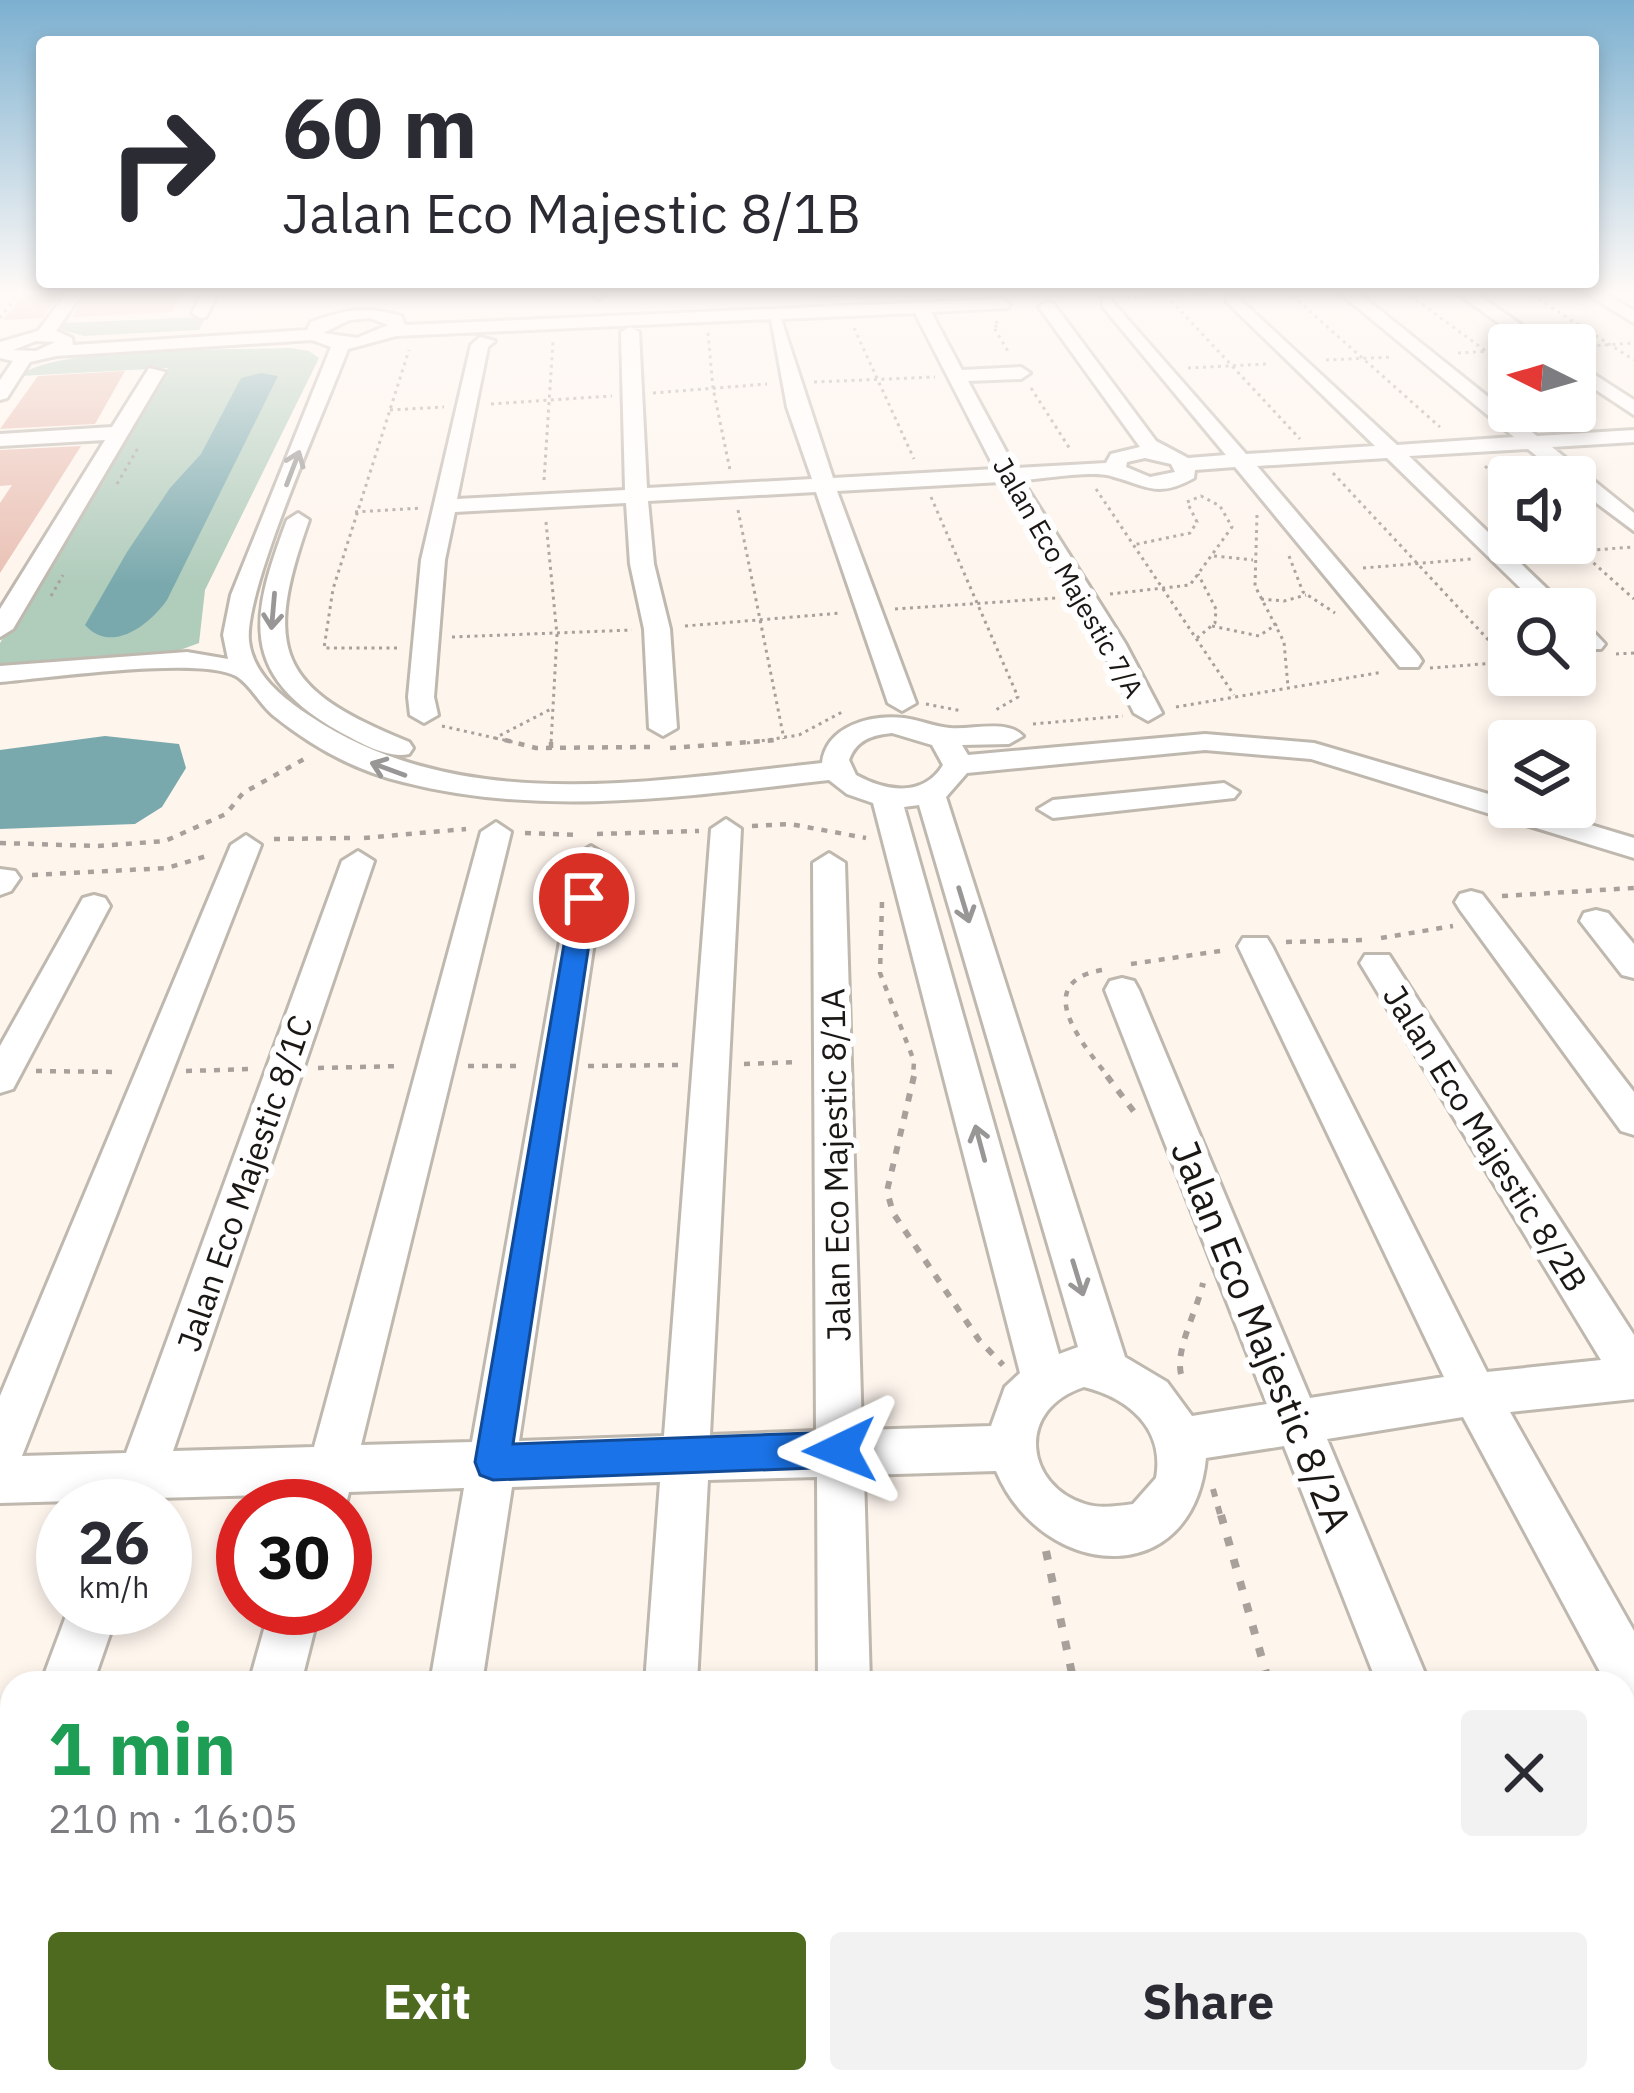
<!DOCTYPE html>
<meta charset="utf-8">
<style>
:root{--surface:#fff;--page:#f2f2f3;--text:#2b2b33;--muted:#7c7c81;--accent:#4d6a1f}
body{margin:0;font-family:"IBM Plex Sans",sans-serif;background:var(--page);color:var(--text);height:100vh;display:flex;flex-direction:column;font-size:45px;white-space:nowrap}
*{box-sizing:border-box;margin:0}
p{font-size:39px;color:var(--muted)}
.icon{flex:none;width:66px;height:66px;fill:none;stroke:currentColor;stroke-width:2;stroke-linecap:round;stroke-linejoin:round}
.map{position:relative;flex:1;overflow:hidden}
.sheet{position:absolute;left:0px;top:1671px;width:1635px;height:423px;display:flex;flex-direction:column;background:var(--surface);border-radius:36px 36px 0 0;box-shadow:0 6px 18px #0003}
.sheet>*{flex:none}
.guide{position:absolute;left:36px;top:36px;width:1563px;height:252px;border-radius:12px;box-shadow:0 6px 18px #0003;background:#fff;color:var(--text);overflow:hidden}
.needle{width:78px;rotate:275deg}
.buttons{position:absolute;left:1488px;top:324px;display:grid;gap:24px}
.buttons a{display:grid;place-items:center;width:108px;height:108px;border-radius:12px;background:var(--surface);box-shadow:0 6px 18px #0003;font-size:60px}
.speed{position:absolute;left:36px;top:1479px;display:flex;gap:24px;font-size:60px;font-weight:700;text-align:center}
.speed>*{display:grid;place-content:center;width:156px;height:156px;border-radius:50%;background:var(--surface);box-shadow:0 6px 18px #0003;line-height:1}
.speed small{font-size:30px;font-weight:400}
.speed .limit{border:18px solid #d22;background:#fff;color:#111}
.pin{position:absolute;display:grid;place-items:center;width:102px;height:102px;color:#fff;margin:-51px;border:6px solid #fff;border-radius:50%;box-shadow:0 3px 12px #0007}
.me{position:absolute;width:132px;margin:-66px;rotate:268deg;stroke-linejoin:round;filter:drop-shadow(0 0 9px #0008)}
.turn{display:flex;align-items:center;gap:42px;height:252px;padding:0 48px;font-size:54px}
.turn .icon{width:156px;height:156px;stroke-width:2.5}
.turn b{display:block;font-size:84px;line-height:102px}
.round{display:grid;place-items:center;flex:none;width:126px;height:126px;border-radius:12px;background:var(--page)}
.overview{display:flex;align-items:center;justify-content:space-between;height:204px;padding:0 48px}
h1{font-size:72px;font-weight:700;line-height:90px;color:#1e9e55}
.cta{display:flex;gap:24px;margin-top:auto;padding:24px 48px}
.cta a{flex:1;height:138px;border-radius:12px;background:var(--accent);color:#fff;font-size:48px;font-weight:700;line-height:138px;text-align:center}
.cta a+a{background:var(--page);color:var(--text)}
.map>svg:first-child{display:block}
.green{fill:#b0ccbb}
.water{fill:#7aa9ad}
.building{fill:#e9c0b4}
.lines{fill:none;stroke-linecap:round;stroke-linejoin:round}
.minor-casing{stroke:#bfb8af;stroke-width:6}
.path-far3{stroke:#a8a19b;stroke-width:3;stroke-dasharray:3 4.5;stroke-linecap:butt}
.path-far2{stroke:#a8a19b;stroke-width:4.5;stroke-dasharray:6 8;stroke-linecap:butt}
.path-far1{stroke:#a8a19b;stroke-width:6;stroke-dasharray:8 10;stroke-linecap:butt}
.path{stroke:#a8a19b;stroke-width:8;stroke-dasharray:9 14;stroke-linecap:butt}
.minor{fill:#fff;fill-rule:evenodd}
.oneway{stroke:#989795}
.route{fill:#1a73e8;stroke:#114b97;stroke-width:3}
.labels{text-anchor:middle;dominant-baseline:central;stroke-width:12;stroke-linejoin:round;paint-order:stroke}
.far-street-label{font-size:27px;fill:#1a1714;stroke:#fff}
.street-label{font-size:33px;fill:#1a1714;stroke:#fff}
.near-street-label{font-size:39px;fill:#1a1714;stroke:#fff}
</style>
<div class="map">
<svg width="1634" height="2093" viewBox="0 0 1634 2093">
<rect width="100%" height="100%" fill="#fef5ed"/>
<!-- green -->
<g class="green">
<path d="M206,317l-7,13 -115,6 -23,-6 1,-7z"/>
<path d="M291,348l18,3 10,7 -114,232 -6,53 -35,13 -157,14 3,-6h-10v-21l168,-275 -148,8c29,-30 221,-26 271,-28z"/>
</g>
<!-- water -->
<g class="water">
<path d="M261,373l17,3 -111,224c-17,24 -55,55 -82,25l42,-73 43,-64 31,-34 40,-76z"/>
<path d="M105,736l74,8 7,24 -24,39 -27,17 -135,5v-79z"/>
</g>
<!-- building -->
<g class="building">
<path d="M26,291h36l-20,27 -39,2z"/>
<path d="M88,291h95l-11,21 -100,5z"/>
<path d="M125,371l-30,53 -95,5 38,-53z"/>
<path d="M81,446l-36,57 -45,70v-70l12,-18 -12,1v-36z"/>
</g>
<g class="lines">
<defs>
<g id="minor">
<path d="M68,291h16l-28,40 16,7 1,7 234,-15 4,-8c33,-12 55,-16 90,-6l4,9 597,-26 8,5 -2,4 -77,4 31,58 59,-3 9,6 -9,6 -53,2 47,87 91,-5 5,-9 29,-7 -101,-140 8,-5 6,1 103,138 32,17 38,-3 -123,-148v-8l6,-1 137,156 129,-8 -148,-144v-8l6,-1 164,152 117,-8 -174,-144 16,-2 181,145 97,-6v12l-82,5 82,66v18l-59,-44v-10h-12l-35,-28 -119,7 159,153h-26l-155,-151 -130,8 161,189 4,6 -4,6h-18l-165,-200 -40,3 -1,8c-37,21 -49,7 -83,-2 -20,-6 -67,3 -89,4l103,163 37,70 -14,8 -14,-8 -35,-70 -98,-161 -164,9 79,212 -14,8 -14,-8 -72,-211 -168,9 6,63 16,65 7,99 -14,8 -14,-8 -5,-99 -14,-65 -4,-61 -171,9 -10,48 -11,137 4,18 -14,8 -14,-8 -2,-18 13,-137 50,-215 9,-8 15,4 -7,6 -31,152 168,-9 -4,-158 9,-5 9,5 8,156 165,-9 -25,-72 -16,-88 -375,17 -48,13c-22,59 -104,240 -99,292 4,34 34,57 61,75 151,101 341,65 512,47 4,-37 49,-49 82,-45 16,2 31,9 46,10 22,2 57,-9 73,8l-14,8 -47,1 6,10 237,-21 109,9 195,57v7h22l103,31v20l-323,-99 -106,-9 -238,23 -21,24 179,560 42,25 25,34 75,-12 -162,-414 5,-9 12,-3 12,3 5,9 171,408 134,-21 -206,-431 5,-8h24l5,8 215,426 114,-12 -241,-397 5,-8h24l245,380v64l-124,13 124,219v77l-11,-4v-21h-17l-143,-266 -136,22 102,244h-52l-93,-237 -78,12c-13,134 -163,123 -210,13l-132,4 6,208h-52l-1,-206 -109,3 -11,203h-52l15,-201 -148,5 -30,196h-52l34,-195 -115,4 -4,16 -47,-2 3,-12 -144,4 -3,8h-48l2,-6 -108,3v-107l231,-551 15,-10 15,10 -239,611 104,-3 216,-592 16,-10 16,10 -201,590 141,-4 167,-615 15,-10 15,10 -150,613 111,-3 103,-586 16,-10 16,10 -88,585 145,-5 47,-607 15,-10 15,10 -31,606 106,-4 -3,-568 16,-10 16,10 17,567 129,-4 14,-39 15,-14 -147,-570 -26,-9 -18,-14c-142,16 -286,38 -426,2 -47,-11 -92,-36 -129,-66 -13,-10 -24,-32 -38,-40 -37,-20 -188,2 -236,6v-16l187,-14 41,7 -5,-24 8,-40 100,-248 -19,-7 -256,16 -26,6 -23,36 -7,2v-20l13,-19 -13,-3v-16l38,-11zM915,313l80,156 -162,9 -52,-159zM370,318l18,7 -31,13 -34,-5 26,-13zM36,341l19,1 -19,9 -23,-1zM1145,458l26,6 4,8 -25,5 -24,-10 1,-5zM892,733l40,12 11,20c-20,33 -58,26 -87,10l-7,-15c7,-20 23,-25 43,-27zM919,805l159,542 -19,7 -155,-547zM1084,1387c45,11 81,42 72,91l-23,26c-15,2 -34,5 -48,0 -59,-18 -71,-94 -1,-117z"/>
<path d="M203,291h16l-13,26 -6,1 -8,-5z"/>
<path d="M590,291h16v3l-8,5z"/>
<path d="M1454,291h19l77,54h-21z"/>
<path d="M1582,291h19l33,20v12z"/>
<path d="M1575,362l59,38v15l-59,-39z"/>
<path d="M149,368l16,4 -152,257 -13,8v-28l105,-169 -105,6v-12l112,-7z"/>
<path d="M298,513l11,7c-46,130 -32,169 100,222l4,6 -4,6c-22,5 -50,-12 -69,-22 -103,-58 -89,-116 -53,-212z"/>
<path d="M1575,619l9,3 21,22 -4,5h-18l-8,-8z"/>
<path d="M1224,783l15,9 -5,6 -181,20 -15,-9 15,-9z"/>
<path d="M0,869l15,2 5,7 -9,13 -11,4z"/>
<path d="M1471,891l11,3 152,198v43l-13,-4 -161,-221 -5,-8 5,-8z"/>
<path d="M94,895l11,3 5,8 -97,183 -13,4v-47l83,-148z"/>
<path d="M1596,910l12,3 26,31v34l-12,-3 -42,-54 4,-8z"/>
<path d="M69,1608h50l-26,75h-52z"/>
<path d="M270,1608h50l-19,75h-52z"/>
<path d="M12,1812v86l-12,5v-86z"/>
<path d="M138,2082h62l-2,11h-64z"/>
<path d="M360,2082h62v11h-64z"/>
<path d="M612,2082h62v11h-64z"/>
<path d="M820,2082h62l1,11h-64z"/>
<path d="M1532,2082h63l5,11h-64z"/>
</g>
</defs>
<!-- minor casing -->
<use href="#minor" class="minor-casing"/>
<!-- path-far3 -->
<g class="path-far3">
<path d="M1287,291l153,136"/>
<path d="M1404,291l105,77"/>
<path d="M1526,291l108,69"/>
<path d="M1253,292l19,-1"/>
<path d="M1166,295l134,144"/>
<path d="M1127,297l85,-3"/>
<path d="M0,318l21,-27"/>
<path d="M996,321l3,5h-6l16,27"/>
<path d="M854,328l60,131"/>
<path d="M708,333l5,55 17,82"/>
<path d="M1575,347l59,-4"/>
<path d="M1458,353l51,-3"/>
<path d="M1326,360l67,-3"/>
<path d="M1188,368l79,-4"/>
<path d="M814,382l121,-5"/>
<path d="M1031,388l39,61"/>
<path d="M653,393l114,-9"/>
<path d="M491,404l121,-8"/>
<path d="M390,410l54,-3"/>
<path d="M1485,466l24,22"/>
<path d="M1333,473l176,189"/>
<path d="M544,480l9,-138"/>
<path d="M117,484l21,-36"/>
<path d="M1096,489l138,206"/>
<path d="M931,497l87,200 -24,14"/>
<path d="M738,510l46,229"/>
<path d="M355,512l67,-4"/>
<path d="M1257,515l-2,71 29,56 4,45"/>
<path d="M546,522l11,113 -6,108"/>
<path d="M1571,543l63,56"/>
<path d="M1530,555l103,-8"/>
<path d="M1214,556l39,4"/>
<path d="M1289,556l14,36 32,21"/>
<path d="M1363,568l108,-9"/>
<path d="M1110,594l80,-9 42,-58 -12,-21 -19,-10 -14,6 10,20 -7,11 -57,12"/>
<path d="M51,596l12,-21"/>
<path d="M1261,599l23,2 22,-6"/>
<path d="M895,609l162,-11"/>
<path d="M685,626l156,-13"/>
<path d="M1212,626l47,10 18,-12"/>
<path d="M452,637l180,-7"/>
<path d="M1197,638l18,-15 1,-14 -18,-35"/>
<path d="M397,648h-73l9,-59 76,-239"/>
<path d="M1616,654l18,-1"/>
<path d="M1430,668l79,-6"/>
<path d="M926,704l36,7"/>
<path d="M1176,707l207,-35"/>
<path d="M1033,724l90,-8"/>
<path d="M442,726l53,12 58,-30"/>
<path d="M495,738l22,5"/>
<path d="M747,743l52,-8 45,-24"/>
</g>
<!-- path-far2 -->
<g class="path-far2">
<path d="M505,740l31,8 114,-1"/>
<path d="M551,748v-8"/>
<path d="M670,748l107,-8"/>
<path d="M752,826l38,-2 76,14"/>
<path d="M525,833l54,2"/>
<path d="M597,834l102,-3"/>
<path d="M364,838l102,-9"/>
<path d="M274,839l78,-1"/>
<path d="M0,843l98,3 67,-5 61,-27 17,-21 63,-35"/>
<path d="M32,875l135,-7 43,-13"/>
<path d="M1502,896l132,-8"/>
<path d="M882,902l-2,71 34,88 -1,18"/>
<path d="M1381,938l72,-12"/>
<path d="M1286,942l78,-2"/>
<path d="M1131,964l96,-14"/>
<path d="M1102,970c-74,13 -16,78 8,109"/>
<path d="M744,1064l54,-2"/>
<path d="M468,1066h54"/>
<path d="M588,1066l90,-1"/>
<path d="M318,1068l84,-2"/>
<path d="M36,1071l84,1"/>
<path d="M186,1071l66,-2"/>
</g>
<!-- path-far1 -->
<g class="path-far1">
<path d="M914,1076l-27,115 6,22 86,127 24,25"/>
<path d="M1107,1076l31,41"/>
<path d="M1181,1374c-6,-25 16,-63 22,-91"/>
<path d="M1213,1489l8,29"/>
</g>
<!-- path -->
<g class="path">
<path d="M1221,1515l48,168"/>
<path d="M1046,1551l28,132"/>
<path d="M1157,2082l2,11"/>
<path d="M1383,2082l3,11"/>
</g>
<!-- minor -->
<use href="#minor" class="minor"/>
</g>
<!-- one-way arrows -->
<defs><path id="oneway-shaft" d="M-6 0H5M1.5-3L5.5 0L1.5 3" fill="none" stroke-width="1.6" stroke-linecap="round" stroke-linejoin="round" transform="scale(3)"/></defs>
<g class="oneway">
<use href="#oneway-shaft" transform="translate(293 468) rotate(-69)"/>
<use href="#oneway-shaft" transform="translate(273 611) rotate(95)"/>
<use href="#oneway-shaft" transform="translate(388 769) rotate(-160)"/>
<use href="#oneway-shaft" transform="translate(964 905) rotate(73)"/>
<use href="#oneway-shaft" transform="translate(980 1143) rotate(-105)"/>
<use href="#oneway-shaft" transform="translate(1078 1278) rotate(73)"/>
</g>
<!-- sky -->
<linearGradient id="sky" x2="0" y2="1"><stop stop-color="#7cb0d0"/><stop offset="0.5" stop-color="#fffaf7"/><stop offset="1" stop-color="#fffaf7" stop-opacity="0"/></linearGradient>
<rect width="1634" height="584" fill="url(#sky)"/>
<!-- route -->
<path class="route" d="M584,890l12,8 -83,546 327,-12 12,5 6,13 -6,12 -12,5 -347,13 -13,-5 -5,-13 97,-564z"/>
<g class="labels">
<!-- far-street labels -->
<g class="far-street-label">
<text transform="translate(1069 577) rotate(60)">Jalan Eco Majestic 7/A</text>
</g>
<!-- street labels -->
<g class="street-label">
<text transform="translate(1486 1138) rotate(58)">Jalan Eco Majestic 8/2B</text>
<text transform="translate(835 1165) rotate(-91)">Jalan Eco Majestic 8/1A</text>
<text transform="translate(244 1183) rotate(-71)">Jalan Eco Majestic 8/1C</text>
</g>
<!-- near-street labels -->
<g class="near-street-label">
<text transform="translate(1262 1336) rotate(68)">Jalan Eco Majestic 8/2A</text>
</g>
</g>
</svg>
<div class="buttons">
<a><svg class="needle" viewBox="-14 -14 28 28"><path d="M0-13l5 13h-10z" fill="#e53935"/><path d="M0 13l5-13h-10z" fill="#7c7c81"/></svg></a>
<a><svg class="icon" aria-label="sound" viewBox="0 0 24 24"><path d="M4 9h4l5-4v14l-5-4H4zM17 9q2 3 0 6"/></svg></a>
<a><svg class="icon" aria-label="search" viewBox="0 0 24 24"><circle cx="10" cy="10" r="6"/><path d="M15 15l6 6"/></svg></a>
<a><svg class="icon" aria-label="layers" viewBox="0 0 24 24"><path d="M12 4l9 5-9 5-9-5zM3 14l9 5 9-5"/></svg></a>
</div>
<div class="speed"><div>26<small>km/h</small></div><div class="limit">30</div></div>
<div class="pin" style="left:584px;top:898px;background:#d93025"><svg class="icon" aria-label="arrive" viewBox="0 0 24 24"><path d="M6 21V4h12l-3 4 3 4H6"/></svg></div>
<svg class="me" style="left:840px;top:1450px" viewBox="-20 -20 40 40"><path d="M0-17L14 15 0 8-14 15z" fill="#1a73e8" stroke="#fff" stroke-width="4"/></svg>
<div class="guide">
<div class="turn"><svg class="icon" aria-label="right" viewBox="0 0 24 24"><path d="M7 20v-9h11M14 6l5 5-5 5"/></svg><div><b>60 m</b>Jalan Eco Majestic 8/1B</div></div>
</div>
<section class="sheet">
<div class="overview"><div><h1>1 min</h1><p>210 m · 16:05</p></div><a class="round"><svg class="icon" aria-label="close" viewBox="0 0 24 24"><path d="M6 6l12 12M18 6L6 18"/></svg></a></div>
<div class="cta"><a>Exit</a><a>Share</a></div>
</section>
</div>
